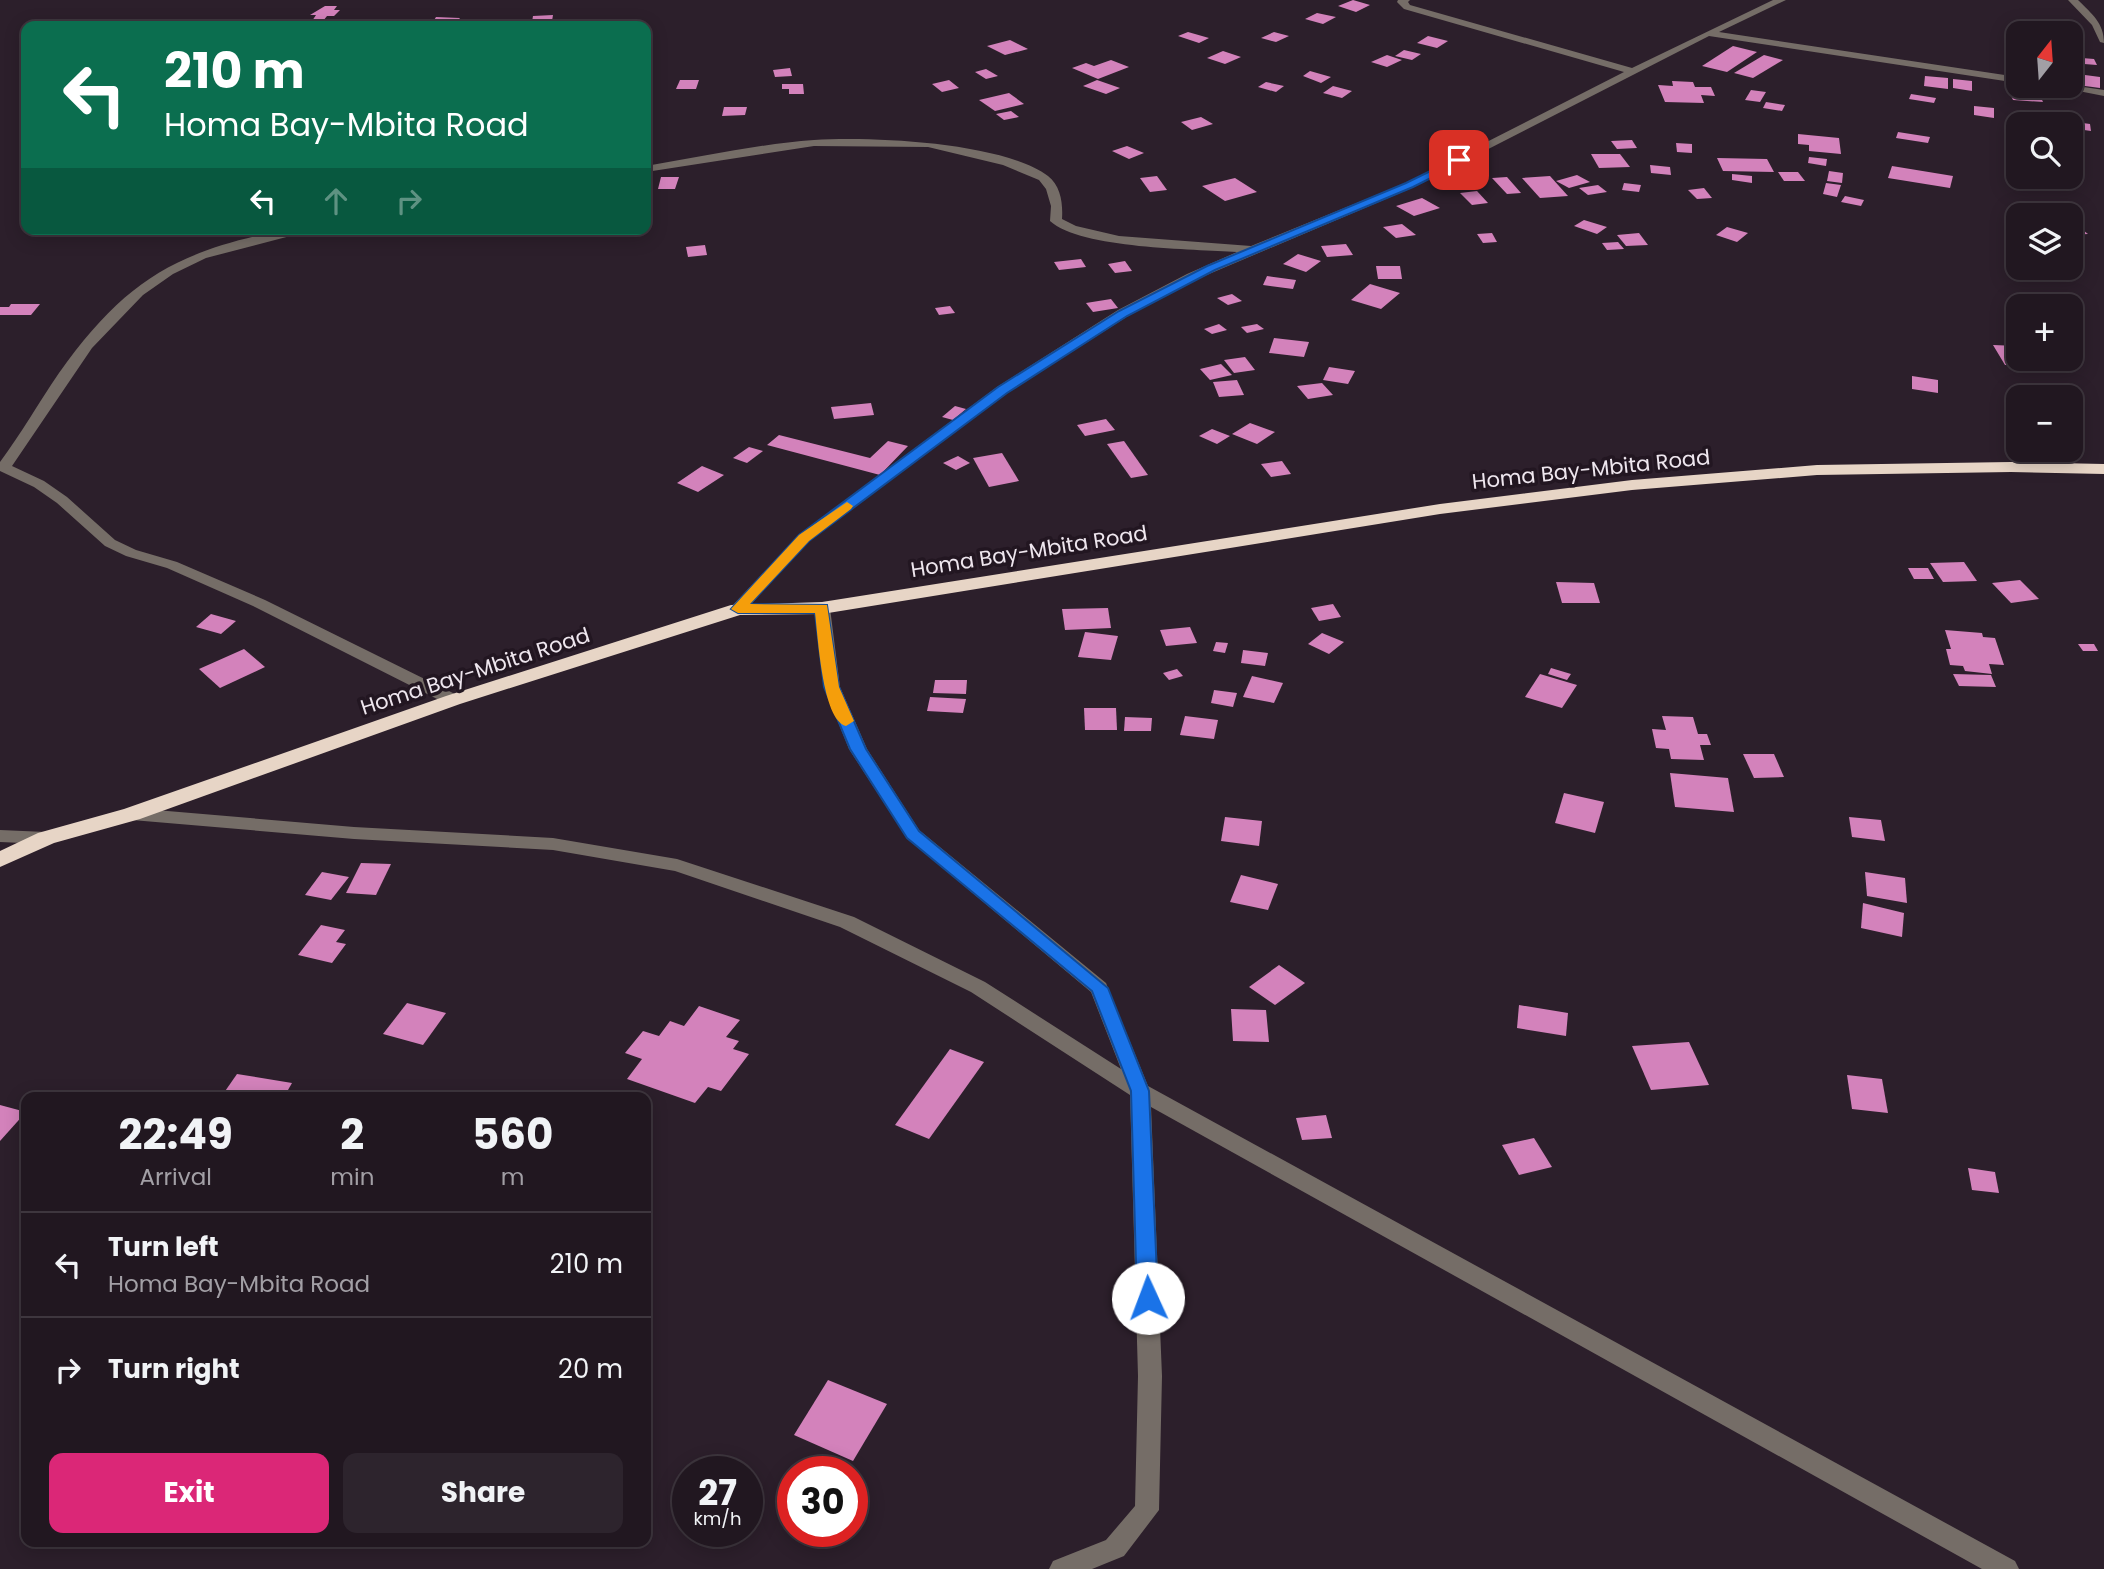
<!DOCTYPE html>
<meta charset="utf-8">
<style>
:root{--surface:#211720;--page:#2d242d;--text:#f1f3f6;--muted:#a29fa5;--line:#3e363e;--accent:#db2777}
body{margin:0;font-family:Poppins,sans-serif;background:var(--page);color:var(--text);height:100vh;display:flex;flex-direction:column;font-size:26px;white-space:nowrap}
*{box-sizing:border-box;margin:0}
p{font-size:23px;color:var(--muted)}
.icon{flex:none;width:38px;height:38px;fill:none;stroke:currentColor;stroke-width:2;stroke-linecap:round;stroke-linejoin:round}
.map{position:relative;flex:1;overflow:hidden}
.details{position:absolute;left:21px;top:1092px;width:630px;height:455px;display:flex;flex-direction:column;background:var(--surface);border-radius:14px;box-shadow:0 4px 18px #0003,0 0 0 2px var(--line)}
.details>*{flex:none}
.top-card{position:absolute;left:21px;top:21px;width:630px;height:214px;border-radius:14px;box-shadow:0 4px 18px #0003,0 0 0 2px var(--line);background:#0b6e4f;color:#fff;overflow:hidden}
.needle{width:46px;rotate:17deg}
.controls{position:absolute;left:2006px;top:21px;display:grid;gap:14px}
.controls a{display:grid;place-items:center;width:77px;height:77px;border-radius:14px;background:var(--surface);box-shadow:0 4px 18px #0003,0 0 0 2px var(--line);font-size:35px}
.speed{position:absolute;left:672px;top:1456px;display:flex;gap:14px;font-size:35px;font-weight:700;text-align:center}
.speed>*{display:grid;place-content:center;width:91px;height:91px;border-radius:50%;background:var(--surface);box-shadow:0 4px 18px #0003,0 0 0 2px var(--line);line-height:1}
.speed small{font-size:18px;font-weight:400}
.speed .limit{border:10px solid #d22;background:#fff;color:#111}
.pin{position:absolute;display:grid;place-items:center;width:60px;height:60px;color:#fff;margin:-30px;border-radius:14px;box-shadow:0 4px 10px #0006}
.me{position:absolute;width:77px;margin:-38px;rotate:358deg;stroke-linejoin:round;filter:drop-shadow(0 0 5px #0008)}
.turn{display:flex;align-items:center;gap:24px;height:147px;padding:0 28px;font-size:32px}
.turn .icon{width:91px;height:91px;stroke-width:2.5}
.turn b{display:block;font-size:49px;line-height:60px}
.lanes{display:flex;align-items:center;height:66px;padding:0 28px;background:#0003;justify-content:center;gap:35px;direction:ltr}
.lanes .off{opacity:.35}
.eta{display:flex;justify-content:space-evenly;align-items:center;height:119px;text-align:center}
.eta b{font-size:42px;font-weight:700;line-height:49px}
.cta{display:flex;gap:14px;margin-top:auto;padding:14px 28px}
.cta a{flex:1;height:80px;border-radius:14px;background:var(--accent);color:#fff;font-size:28px;font-weight:700;line-height:80px;text-align:center}
.cta a+a{background:var(--page);color:var(--text)}
ul{padding:0;list-style:none}
li{display:flex;align-items:center;gap:21px;height:105px;padding:0 28px;border-top:2px solid var(--line)}
li div{flex:1}
li b{display:block;font-size:26px}
li em{font-style:normal}
.map>svg:first-child{display:block}
.building{fill:#d382bb}
.lines{fill:none;stroke-linecap:round;stroke-linejoin:round}
.minor{fill:#756d67;fill-rule:evenodd}
.highway{fill:#e7d5c6;fill-rule:evenodd}
.route{fill:#1a73e8;stroke:#114b97;stroke-width:2}
.slow{fill:#f59e0b}
.labels{text-anchor:middle;dominant-baseline:central;stroke-width:7;stroke-linejoin:round;paint-order:stroke}
.street-label{font-size:21px;fill:#eee6ee;stroke:#221621}
</style>
<div class="map">
<svg width="2104" height="1569" viewBox="0 0 2104 1569">
<rect width="100%" height="100%" fill="#2c1f2b"/>
<!-- building -->
<g class="building">
<path d="M1353,0l17,5 -14,7 -18,-6z"/>
<path d="M325,6h12l-3,4h6l-6,6h-7l-4,5h-11l4,-6h-6z"/>
<path d="M1317,13l19,4 -13,7 -18,-5z"/>
<path d="M553,15l-1,6 -20,1 1,-6z"/>
<path d="M436,17l24,1 -4,5 -25,2z"/>
<path d="M1188,32l21,6 -10,5 -21,-7z"/>
<path d="M1274,32l15,4 -13,6 -15,-4z"/>
<path d="M1428,36l20,5 -11,7 -20,-5z"/>
<path d="M1010,40l18,9 -23,6 -18,-9z"/>
<path d="M1733,46l24,6 -30,20 -25,-6z"/>
<path d="M1404,50l17,4 -9,6 -17,-4z"/>
<path d="M1223,51l18,6 -16,7 -18,-6z"/>
<path d="M1387,55l15,5 -15,7 -16,-5z"/>
<path d="M1764,55l19,5 -30,18 -19,-5z"/>
<path d="M2070,57l24,2 3,6 -26,-2z"/>
<path d="M1111,60l18,7 -31,12 -26,-11 14,-5 8,3z"/>
<path d="M790,68l2,8 -17,1 -2,-7z"/>
<path d="M986,69l12,7 -12,3 -11,-7z"/>
<path d="M1310,71l21,6 -10,6 -18,-7z"/>
<path d="M2070,73l30,4v11l-30,-4z"/>
<path d="M1925,76l23,2v11l-24,-3z"/>
<path d="M1953,79l19,2v10l-19,-3z"/>
<path d="M680,80h19l-3,9h-20z"/>
<path d="M949,80l10,8 -17,4 -10,-8z"/>
<path d="M1097,80l23,8 -14,6 -23,-8z"/>
<path d="M1672,81l21,1 2,5h16l4,9 -14,-1 3,8 -39,-1 -7,-17 15,1z"/>
<path d="M1266,82l18,4 -8,6 -18,-5z"/>
<path d="M782,84h21l1,10h-15v-5h-7z"/>
<path d="M1333,86l19,5 -10,7 -19,-5z"/>
<path d="M2008,89l30,2 5,11 -30,-2z"/>
<path d="M1751,90l15,2 -6,10 -15,-2z"/>
<path d="M1009,93l15,11 -29,7 -16,-11z"/>
<path d="M1911,94l25,4 -2,5 -25,-4z"/>
<path d="M1766,102l19,3 -3,6 -19,-3z"/>
<path d="M1974,106l20,2v10l-20,-3z"/>
<path d="M724,107h23l-2,8 -23,1z"/>
<path d="M1011,111l8,6 -15,3 -8,-6z"/>
<path d="M2039,116l21,3v5l-20,-2z"/>
<path d="M1201,117l12,7 -21,6 -11,-8z"/>
<path d="M2068,121l22,3 1,7 -21,-3z"/>
<path d="M1898,132l32,5 -2,6 -32,-5z"/>
<path d="M1798,134l41,4 2,16 -32,-3v-6l-11,-1z"/>
<path d="M1632,140l5,8 -20,1 -6,-8z"/>
<path d="M1676,143l16,1v9l-15,-1z"/>
<path d="M1127,146l17,7 -15,6 -17,-8z"/>
<path d="M1591,154h29l10,13 -31,1z"/>
<path d="M1809,157l18,2 -1,7 -18,-3z"/>
<path d="M1717,158l50,1 7,13 -51,-1z"/>
<path d="M1650,165l20,2 1,8 -20,-2z"/>
<path d="M1892,166l61,10 -3,12 -62,-10z"/>
<path d="M1829,171l14,2 -1,10 -15,-2z"/>
<path d="M1778,172h20l7,9h-21z"/>
<path d="M1732,174l20,2v7l-20,-3z"/>
<path d="M1577,175l13,7 -21,6 -13,-7z"/>
<path d="M1157,176l10,14 -17,2 -10,-14z"/>
<path d="M1550,176l18,20 -28,2 -18,-20z"/>
<path d="M661,177h18l-4,12h-17z"/>
<path d="M1507,177l14,16 -14,1 -15,-16z"/>
<path d="M1235,178l22,14 -32,9 -23,-15z"/>
<path d="M1624,183l17,2 -2,7 -17,-2z"/>
<path d="M1826,183l15,2 -4,12 -14,-3z"/>
<path d="M1598,185l9,7 -19,3 -9,-7z"/>
<path d="M1704,188l8,10 -15,1 -9,-9z"/>
<path d="M1477,191l11,12 -16,2 -12,-12z"/>
<path d="M1845,196l19,4 -3,6 -20,-4z"/>
<path d="M1422,198l18,10 -26,8 -18,-10z"/>
<path d="M1584,220l23,7 -10,7 -23,-8z"/>
<path d="M2070,220l18,14 -18,1z"/>
<path d="M1402,224l14,11 -20,3 -13,-11z"/>
<path d="M1727,227l21,6 -11,9 -21,-7z"/>
<path d="M1492,233l5,9 -14,1 -6,-9z"/>
<path d="M1639,233l9,12 -22,1 -9,-11z"/>
<path d="M1618,242l6,7 -17,1 -5,-7z"/>
<path d="M1346,244l7,11 -26,2 -6,-11z"/>
<path d="M705,245l2,10 -19,2 -2,-10z"/>
<path d="M1298,254l23,7 -15,11 -23,-8z"/>
<path d="M1081,259l5,8 -27,3 -5,-8z"/>
<path d="M1125,261l7,10 -17,2 -7,-9z"/>
<path d="M1376,266h24l2,13h-24z"/>
<path d="M1267,276l29,4 -3,9 -30,-4z"/>
<path d="M1370,284l30,9 -19,16 -30,-9z"/>
<path d="M1232,294l10,7 -14,4 -11,-7z"/>
<path d="M1111,299l7,9 -25,4 -7,-9z"/>
<path d="M11,304h29l-9,11h-31v-8h9z"/>
<path d="M950,306l5,7 -16,2 -4,-7z"/>
<path d="M1219,324l8,6 -15,4 -8,-5z"/>
<path d="M1257,324l7,5 -17,4 -6,-6z"/>
<path d="M1274,338l35,4 -5,15 -35,-4z"/>
<path d="M1993,345l25,1v13h54l5,8 -72,-2z"/>
<path d="M1245,357l10,13 -21,3 -10,-13z"/>
<path d="M1221,364l11,11 -22,5 -10,-11z"/>
<path d="M1329,367l26,4 -7,13 -25,-4z"/>
<path d="M1912,376l26,4v13l-26,-4z"/>
<path d="M1237,380l7,15 -25,2 -6,-15z"/>
<path d="M1322,383l11,12 -25,4 -11,-13z"/>
<path d="M871,403l3,12 -40,4 -3,-12z"/>
<path d="M955,406l11,3 -13,11 -11,-3z"/>
<path d="M1106,419l9,11 -30,6 -8,-11z"/>
<path d="M1250,423l25,9 -18,12 -25,-10z"/>
<path d="M1212,429l18,7 -13,8 -18,-8z"/>
<path d="M779,435l91,23 18,-17 20,5 -28,29 -113,-30z"/>
<path d="M1124,441l24,34 -17,3 -24,-34z"/>
<path d="M749,447l14,4 -16,12 -14,-5z"/>
<path d="M1002,453l17,28 -30,6 -16,-29z"/>
<path d="M958,456l12,7 -14,7 -13,-7z"/>
<path d="M1282,461l9,13 -20,3 -10,-13z"/>
<path d="M702,466l22,9 -26,17 -21,-9z"/>
<path d="M1964,562l13,19 -34,1 -13,-19z"/>
<path d="M1908,568h20l6,11h-20z"/>
<path d="M2020,580l19,19 -28,4 -19,-20z"/>
<path d="M1556,582l38,1 6,20h-38z"/>
<path d="M1333,604l8,13 -22,4 -8,-13z"/>
<path d="M1108,608l3,20 -46,2 -3,-21z"/>
<path d="M211,614l25,7 -15,13 -25,-7z"/>
<path d="M1190,627l7,16 -31,3 -6,-16z"/>
<path d="M1945,630l37,3 1,4 12,1 9,27 -15,-1 3,10 -27,-3 -2,-5 -13,-1 -4,-16h5z"/>
<path d="M1085,632l33,4 -7,24 -33,-3z"/>
<path d="M1322,633l22,9 -15,12 -21,-10z"/>
<path d="M1216,642l12,1 -3,10 -12,-2z"/>
<path d="M2078,644h16l4,7h-15z"/>
<path d="M244,649l21,18 -45,21 -21,-19z"/>
<path d="M1243,650l25,3 -3,13 -24,-3z"/>
<path d="M1551,668l20,6 -4,6 -19,-6z"/>
<path d="M1177,669l6,7 -14,4 -6,-7z"/>
<path d="M1540,674l37,11 -15,23 -37,-11z"/>
<path d="M1953,674l38,1 5,12 -37,-1z"/>
<path d="M1252,676l31,7 -9,20 -31,-6z"/>
<path d="M935,680h32l-1,14 -33,-1z"/>
<path d="M1214,690l23,3 -4,14 -22,-4z"/>
<path d="M930,697l36,2 -3,14 -36,-2z"/>
<path d="M1084,708h32l1,22h-32z"/>
<path d="M1185,716l33,4 -4,19 -34,-4z"/>
<path d="M1662,716l31,1 5,17h9l4,11h-11l4,15 -33,-1 -2,-10 -13,-1 -4,-19 14,1z"/>
<path d="M1125,717l27,1 -1,13h-27z"/>
<path d="M1743,754h31l10,23 -30,1z"/>
<path d="M1670,773l58,5 6,34 -59,-5z"/>
<path d="M1564,793l40,9 -9,31 -40,-10z"/>
<path d="M1225,817l37,4 -3,25 -38,-5z"/>
<path d="M1849,817l32,3 4,21 -33,-4z"/>
<path d="M361,863l30,1 -15,31 -30,-2z"/>
<path d="M322,872l27,5 -18,23 -26,-5z"/>
<path d="M1865,872l40,6 2,25 -40,-7z"/>
<path d="M1241,875l37,9 -10,26 -38,-8z"/>
<path d="M1863,903l41,10 -2,24 -41,-9z"/>
<path d="M321,925l24,5 -9,12 10,2 -14,19 -34,-8z"/>
<path d="M1279,965l26,18 -30,22 -26,-18z"/>
<path d="M407,1003l39,10 -23,32 -40,-11z"/>
<path d="M1519,1005l49,8 -2,23 -49,-8z"/>
<path d="M699,1006l41,14 -14,17 13,4 -6,8 16,5 -28,37 -13,-4 -13,16 -68,-24 15,-20 -17,-6 18,-22 16,5 11,-15 14,5z"/>
<path d="M1231,1009l35,1 3,32 -36,-1z"/>
<path d="M1689,1042l20,43 -58,5 -19,-44z"/>
<path d="M950,1049l34,13 -55,77 -34,-14z"/>
<path d="M237,1074l55,9 -8,14h-63z"/>
<path d="M1847,1075l35,4 6,34 -36,-4z"/>
<path d="M0,1105l26,7 -26,29z"/>
<path d="M1326,1115l6,23 -30,2 -6,-22z"/>
<path d="M1534,1138l18,29 -33,8 -17,-30z"/>
<path d="M1968,1168l27,4 4,21 -27,-3z"/>
<path d="M828,1380l59,24 -34,57 -59,-26z"/>
</g>
<g class="lines">
<!-- minor -->
<g class="minor">
<path d="M1398,0h12l-2,2 2,3 222,63 141,-68h13l-67,32 299,45v6l-309,-47 -295,151 -219,93 -67,36 -121,77 -198,148 -65,71h-12l-2,-3 2,-3 67,-71 198,-148 121,-77 69,-36 50,-22c-43,-3 -156,-3 -187,-31l1,-15 -5,-17 -7,-9 -36,-15 -75,-18 -114,-1 -168,26v-6c55,-9 112,-22 168,-26 56,-4 189,2 234,36 13,10 15,28 14,43l14,7 43,10 132,10 155,-63 218,-111 -220,-63 -7,-7z"/>
<path d="M2068,0h10c14,14 26,23 26,43l-4,-1 -8,-17z"/>
<path d="M2070,85l34,5v6l-51,-10z"/>
<path d="M290,229h27l-111,29 -33,16 -30,21 -51,53 -80,118 32,15 23,16 48,43 21,10 41,12 88,38 194,96 2,4 -2,4h-12l-194,-98 -86,-38 -41,-12 -21,-10 -48,-43 -23,-16 -34,-16v-9c21,-28 39,-60 59,-89 67,-94 119,-123 231,-144z"/>
<path d="M822,603l8,5 10,79 27,62 52,81 187,153 42,103 867,475 4,8h-37l-831,-462 11,269 -3,134 -35,46 -32,13h-43l4,-8 53,-21 29,-34 3,-130 -8,-281 -159,-103 -131,-65 -165,-56 -122,-21 -199,-11 -222,-19 -9,-6 9,-6 222,19 199,11 124,21 177,58 131,65 136,87 -30,-77 -184,-154 -58,-89 -25,-62 -10,-79z"/>
<path d="M0,830l46,2 9,6 -9,6 -46,-2z"/>
</g>
<!-- highway -->
<path class="highway" d="M2011,462l93,2v10l-93,-2 -194,3 -185,15 -192,24 -618,100 -82,1 -280,89 -320,115 -86,24 -54,24v-16l38,-18 86,-24 322,-113 285,-91 91,-3 618,-98 192,-24 185,-15z"/>
</g>
<!-- route -->
<path class="route" d="M1459,157l5,3 -1,2 -50,25 -198,83 -88,46 -120,77 -198,148 -59,63 77,1 12,82 27,62 53,82 189,157 41,103 9,207 -3,7 -7,2 -8,-2 -3,-7 -6,-207 -39,-100 -185,-153 -57,-89 -26,-62 -9,-74h-77l-7,-4 68,-74 199,-148 121,-76 88,-45 199,-83z"/>
<!-- slow -->
<path class="slow" d="M847,502l6,4 -2,3 -42,32 -59,63 77,1 12,82 15,34 -8,5c-24,-6 -28,-91 -31,-113h-77l-7,-4 68,-74z"/>
<g class="labels">
<!-- street labels -->
<g class="street-label">
<text transform="translate(1591 469) rotate(-6)">Homa Bay-Mbita Road</text>
<text transform="translate(1029 551) rotate(-9)">Homa Bay-Mbita Road</text>
<text transform="translate(475 671) rotate(-18)">Homa Bay-Mbita Road</text>
</g>
</g>
</svg>
<div class="controls">
<a><svg class="needle" viewBox="-14 -14 28 28"><path d="M0-13l5 13h-10z" fill="#e53935"/><path d="M0 13l5-13h-10z" fill="#a29fa5"/></svg></a>
<a><svg class="icon" aria-label="search" viewBox="0 0 24 24"><circle cx="10" cy="10" r="6"/><path d="M15 15l6 6"/></svg></a>
<a><svg class="icon" aria-label="layers" viewBox="0 0 24 24"><path d="M12 4l9 5-9 5-9-5zM3 14l9 5 9-5"/></svg></a>
<a>+</a>
<a>−</a>
</div>
<div class="speed"><div>27<small>km/h</small></div><div class="limit">30</div></div>
<div class="pin" style="left:1459px;top:160px;background:#d93025"><svg class="icon" aria-label="arrive" viewBox="0 0 24 24"><path d="M6 21V4h12l-3 4 3 4H6"/></svg></div>
<svg class="me" style="left:1148px;top:1298px" viewBox="-20 -20 40 40"><circle r="19" fill="#fff"/><path d="M0-13L10 11 0 6-10 11z" fill="#1a73e8"/></svg>
<div class="top-card">
<div class="turn"><svg class="icon" aria-label="left" viewBox="0 0 24 24"><path d="M17 20v-9H6M10 6l-5 5 5 5"/></svg><div><b>210 m</b>Homa Bay-Mbita Road</div></div>
<div class="lanes"><svg class="icon" aria-label="left" viewBox="0 0 24 24"><path d="M17 20v-9H6M10 6l-5 5 5 5"/></svg><svg class="icon off" aria-label="ahead" viewBox="0 0 24 24"><path d="M12 20V5M6 11l6-6 6 6"/></svg><svg class="icon off" aria-label="right" viewBox="0 0 24 24"><path d="M7 20v-9h11M14 6l5 5-5 5"/></svg></div>
</div>
<section class="details">
<div class="eta">
<div><b>22:49</b><p>Arrival</p></div>
<div><b>2</b><p>min</p></div>
<div><b>560</b><p>m</p></div>
</div>
<ul>
<li><svg class="icon" aria-label="left" viewBox="0 0 24 24"><path d="M17 20v-9H6M10 6l-5 5 5 5"/></svg><div><b>Turn left</b><p>Homa Bay-Mbita Road</p></div><em>210 m</em></li>
<li><svg class="icon" aria-label="right" viewBox="0 0 24 24"><path d="M7 20v-9h11M14 6l5 5-5 5"/></svg><div><b>Turn right</b></div><em>20 m</em></li>
</ul>
<div class="cta"><a>Exit</a><a>Share</a></div>
</section>
</div>
